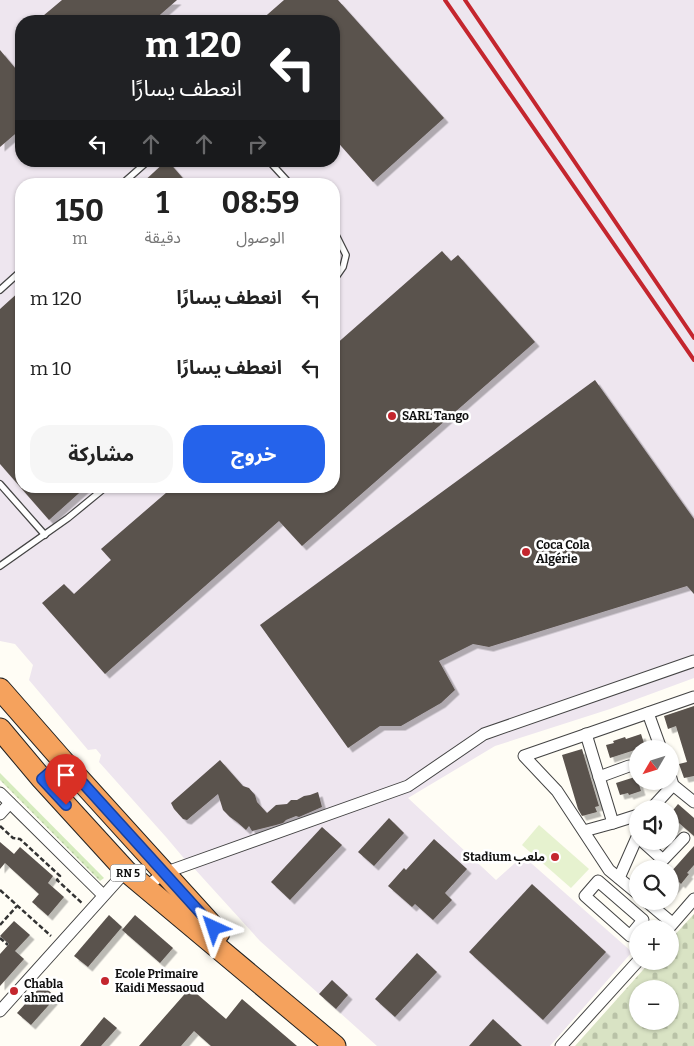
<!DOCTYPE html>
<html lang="ar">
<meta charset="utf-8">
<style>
:root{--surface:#fff;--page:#f6f6f6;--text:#222;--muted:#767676;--accent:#2563eb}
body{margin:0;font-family:Bitter,"Noto Sans Arabic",serif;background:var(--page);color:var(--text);direction:rtl;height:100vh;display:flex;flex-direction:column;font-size:19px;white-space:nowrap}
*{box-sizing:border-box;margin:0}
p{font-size:16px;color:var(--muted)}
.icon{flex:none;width:28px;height:28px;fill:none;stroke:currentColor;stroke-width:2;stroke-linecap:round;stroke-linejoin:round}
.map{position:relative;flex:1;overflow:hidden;direction:ltr}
.side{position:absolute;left:15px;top:178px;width:325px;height:315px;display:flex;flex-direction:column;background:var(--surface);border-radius:20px;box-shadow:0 1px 4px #0004;direction:rtl}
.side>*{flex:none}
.banner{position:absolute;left:15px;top:15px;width:325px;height:152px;border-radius:20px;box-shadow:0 1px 4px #0004;direction:rtl;background:#202124;color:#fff;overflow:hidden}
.needle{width:32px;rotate:231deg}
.tools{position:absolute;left:629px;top:740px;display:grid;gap:10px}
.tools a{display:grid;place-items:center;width:50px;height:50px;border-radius:50%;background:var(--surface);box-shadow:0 1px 4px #0004;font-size:25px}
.pin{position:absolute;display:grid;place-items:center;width:42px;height:42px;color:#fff;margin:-51px -21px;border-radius:50% 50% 50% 0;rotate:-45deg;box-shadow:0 0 5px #0007}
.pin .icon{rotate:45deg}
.me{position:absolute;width:55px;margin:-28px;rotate:318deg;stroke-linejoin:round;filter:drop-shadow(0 0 4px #0008)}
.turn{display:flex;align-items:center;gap:18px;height:105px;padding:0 15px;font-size:22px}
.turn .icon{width:65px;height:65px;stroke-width:2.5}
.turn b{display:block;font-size:35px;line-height:42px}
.lanes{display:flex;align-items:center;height:48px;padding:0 15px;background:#0003;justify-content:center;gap:25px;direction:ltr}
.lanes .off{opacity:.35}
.eta{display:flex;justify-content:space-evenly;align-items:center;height:85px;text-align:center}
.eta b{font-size:30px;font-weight:700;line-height:35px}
.cta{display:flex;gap:10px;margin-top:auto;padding:10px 15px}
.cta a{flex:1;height:58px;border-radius:20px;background:var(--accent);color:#fff;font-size:20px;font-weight:700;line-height:58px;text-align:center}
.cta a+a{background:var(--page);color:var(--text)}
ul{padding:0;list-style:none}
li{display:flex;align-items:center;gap:15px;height:70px;padding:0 15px}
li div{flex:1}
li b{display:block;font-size:19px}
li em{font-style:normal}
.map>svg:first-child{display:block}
.industrial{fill:#eee6ef;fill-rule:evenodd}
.grass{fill:url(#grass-dots)}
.cemetery{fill:url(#cemetery-stones);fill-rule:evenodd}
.pitch{fill:#e6f2cf}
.building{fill:#5a524d;filter:url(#shadow)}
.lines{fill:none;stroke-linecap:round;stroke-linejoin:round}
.lane-casing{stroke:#444;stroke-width:8}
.street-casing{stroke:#444;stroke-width:13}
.highway-casing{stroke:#222;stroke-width:23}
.path{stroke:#333;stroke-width:2.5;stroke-dasharray:5 2.5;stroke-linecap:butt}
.lane{stroke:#fff;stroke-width:5.5}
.street{stroke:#fff;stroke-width:11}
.highway{stroke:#f5a25d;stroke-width:21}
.rail{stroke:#c4262e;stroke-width:4}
.route-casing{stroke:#184099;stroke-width:12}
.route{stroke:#2563eb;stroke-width:9}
.poi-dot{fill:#c4262e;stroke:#fff;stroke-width:2}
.labels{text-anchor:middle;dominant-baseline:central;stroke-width:5;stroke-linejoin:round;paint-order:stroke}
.shield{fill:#fff;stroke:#585858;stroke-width:1}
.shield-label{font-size:11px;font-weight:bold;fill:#111}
.poi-label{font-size:12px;font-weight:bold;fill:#111;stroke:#fff;text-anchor:start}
</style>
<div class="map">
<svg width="694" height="1046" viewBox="0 0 694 1046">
<defs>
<pattern id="grass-dots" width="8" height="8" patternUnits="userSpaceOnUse" patternTransform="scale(1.25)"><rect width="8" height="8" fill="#d5ebbd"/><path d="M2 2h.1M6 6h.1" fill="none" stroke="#b6c8a1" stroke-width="1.8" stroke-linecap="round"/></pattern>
<pattern id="cemetery-stones" width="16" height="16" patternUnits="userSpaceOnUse" patternTransform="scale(1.25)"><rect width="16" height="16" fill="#d9e3c4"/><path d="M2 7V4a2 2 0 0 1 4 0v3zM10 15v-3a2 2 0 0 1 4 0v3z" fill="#b9c2a7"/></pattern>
<filter id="shadow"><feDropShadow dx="4.5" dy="4.5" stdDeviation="0" flood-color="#0004"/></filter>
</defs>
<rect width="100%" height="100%" fill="#fffdf5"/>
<!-- industrial -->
<path class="industrial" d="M0,0h694v678l-84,31 -115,37 -87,52 88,82 27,-24 109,96 -82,94h-173l-117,-105 -68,-75 1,3 -27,-32 -67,-75 2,-7 -5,-6 -8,1 -59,-70 4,-15 -18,-21 -15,-3zM21,21h313v140h-313zM21,184h313v302h-313z"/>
<!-- grass -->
<path class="grass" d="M0,773l104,105 -4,3 -100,-101z"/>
<!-- cemetery -->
<path class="cemetery" d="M694,914v132h-119l76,-85h19v-21zM638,989h32v32h-32z"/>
<!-- pitch -->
<path class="pitch" d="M539,825l50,44 -18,19 -49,-43z"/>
<!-- building -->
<g class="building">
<path d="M62,0h115l-24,21h-116z"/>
<path d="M284,0h54l106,118 -71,64 -39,-44v-117h-74z"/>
<path d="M0,50l21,25v54l-21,18z"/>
<path d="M166,161h2l20,23h-47z"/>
<path d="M442,251l9,10 7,-6 77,87 -233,204 -23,-25 -174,153 -63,-71 22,-19 10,10 37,-34 -10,-11 73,-63h160v-140z"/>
<path d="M21,290v196h66l-38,34 -49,-56v-155z"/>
<path d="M595,380l99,139v75l-7,-8 -198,61 -16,-3 -34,17 16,29 -14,13 -40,23h-21l-32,22 -88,-123z"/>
<path d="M694,706v70l-10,2 -5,-14 8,-2 -11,-36 -8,3 -4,-13z"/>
<path d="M641,734l5,15h-8l-28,9 -4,-13 8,-2 -1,-2 12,-4 1,2z"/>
<path d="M582,749l17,57 -4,1 2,5 -15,4 -4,-7 -16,-54z"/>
<path d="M220,760l23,26 6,2 6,7 2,7 10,11 9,-8 11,-1 4,-4h6l7,-4 6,-1 8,-3 4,15 -23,10 -3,-1 -10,4 -3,3 -7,2 -24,6 -3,-5 -3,4 -9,-8 -7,-5 -7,-7 -5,-16 -31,26 -4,-1 -9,-10 -3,-6z"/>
<path d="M638,776v5l3,10 -12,4 -1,-2 -8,2 -4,-12z"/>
<path d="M678,804l16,14v18l-15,-13 -9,11v-20z"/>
<path d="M389,818l15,15 -30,33 -16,-14z"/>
<path d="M322,827l20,18 -52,55 -19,-18z"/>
<path d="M434,839l33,30 -22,24 7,7 -19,20 -18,-16 -3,3 -24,-21 16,-18 2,2z"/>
<path d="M0,842l14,12 6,-7 33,29 -5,7 16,14 -16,19 -16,-14 7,-8 -34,-31 -5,6z"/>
<path d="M694,846v19l-7,8 2,1 -8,10 -2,-2 -9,11v-20z"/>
<path d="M532,884l74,68 -63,68 -74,-68z"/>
<path d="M109,915l13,12 -34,40 -14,-11z"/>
<path d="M135,915l38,33 -13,15 -38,-33z"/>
<path d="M14,921l16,14 -15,16 9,8 -24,27v-32l9,-10 -9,-8z"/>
<path d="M417,953l20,19 -42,45 -20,-18z"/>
<path d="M332,980l16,15 -12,14 -17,-15z"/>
<path d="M42,985l14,12 -25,28 -14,-12z"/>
<path d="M190,988l36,31 16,-20 55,47h-86l-17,-15 -13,15h-42z"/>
<path d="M104,1017l13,11 -16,18h-21z"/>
<path d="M493,1019l29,27h-53z"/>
</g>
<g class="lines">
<defs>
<g id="lane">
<path d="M269,161l21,23"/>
<path d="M122,184l26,-23"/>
<path d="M334,231l12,24 -3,12 -9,13"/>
<path d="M0,290l21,-19"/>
<path d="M0,484l45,51"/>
<path d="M0,566l68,-48 39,-32"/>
</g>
<g id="street">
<path d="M648,713l13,36"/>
<path d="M670,775l3,10 21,17"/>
<path d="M599,777l30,-11"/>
<path d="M0,793l103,102"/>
<path d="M651,809l22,-24"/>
<path d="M0,814l10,-11"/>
<path d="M613,823l25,-8"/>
<path d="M584,831l29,-8 -27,-89"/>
<path d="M642,841l21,19 21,-22"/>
<path d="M619,878l19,-43"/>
<path d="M598,881l45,39 -13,16 -45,-40z"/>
<path d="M146,887l18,-14 244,-87 76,-52 210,-73"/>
<path d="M638,894l-29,-24 -52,-79 -33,-35 170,-59"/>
<path d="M646,901l26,22"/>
<path d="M668,929l26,-30"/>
<path d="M0,1011l126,-140"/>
<path d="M561,1046l77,-85"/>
</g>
<g id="highway">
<path d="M0,689l63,72 156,172"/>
<path d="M0,729l42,50 84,92 209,175"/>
</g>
</defs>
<!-- lane casing -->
<use href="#lane" class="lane-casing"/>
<!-- street casing -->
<use href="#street" class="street-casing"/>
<!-- highway casing -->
<use href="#highway" class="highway-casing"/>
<!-- path -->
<g class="path">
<path d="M0,826l13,12 7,1 40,37 -3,4 26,24"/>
<path d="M0,890l51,46"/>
<path d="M0,925l17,-19"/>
<path d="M0,938l8,7"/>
</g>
<!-- lane -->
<use href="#lane" class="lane"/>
<!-- street -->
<use href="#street" class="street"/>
<!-- highway -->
<use href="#highway" class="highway"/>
<!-- rail -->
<g class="rail">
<path d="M445,0l249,360"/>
<path d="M465,0l229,338"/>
</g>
</g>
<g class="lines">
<defs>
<path id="route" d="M66,805l-24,-26 21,-18 151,167"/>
</defs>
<!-- route casing -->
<use href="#route" class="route-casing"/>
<!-- route -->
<use href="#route" class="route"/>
</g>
<!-- markers -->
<g class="poi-dot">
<circle cx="392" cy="416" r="5"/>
<circle cx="526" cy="552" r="5"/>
<circle cx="555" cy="857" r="5"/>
<circle cx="105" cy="981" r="5"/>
<circle cx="14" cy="991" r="5"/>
</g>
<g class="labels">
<!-- shield labels -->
<rect class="shield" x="110.5" y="864.5" width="35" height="17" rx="4"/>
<g class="shield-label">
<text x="128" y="873">RN 5</text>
</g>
<!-- poi labels -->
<g class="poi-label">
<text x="402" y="416">SARL Tango</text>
<text x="536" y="545">Coca Cola<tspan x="536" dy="14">Algérie</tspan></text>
<text x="545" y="857" text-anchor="end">Stadium ملعب</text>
<text x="115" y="974">Ecole Primaire<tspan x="115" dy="14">Kaidi Messaoud</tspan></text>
<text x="24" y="984">Chabla<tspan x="24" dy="14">ahmed</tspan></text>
</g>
</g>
</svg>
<div class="tools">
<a><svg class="needle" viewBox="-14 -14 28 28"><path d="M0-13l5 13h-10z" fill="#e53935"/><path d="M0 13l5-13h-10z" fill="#767676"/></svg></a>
<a><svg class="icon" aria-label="sound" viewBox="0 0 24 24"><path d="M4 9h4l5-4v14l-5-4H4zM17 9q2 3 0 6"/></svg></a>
<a><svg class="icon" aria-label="search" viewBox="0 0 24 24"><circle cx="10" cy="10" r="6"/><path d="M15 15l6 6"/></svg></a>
<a>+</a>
<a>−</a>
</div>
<div class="pin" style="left:66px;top:805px;background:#d93025"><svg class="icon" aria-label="arrive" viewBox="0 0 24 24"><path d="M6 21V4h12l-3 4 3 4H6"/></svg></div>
<svg class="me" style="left:214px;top:928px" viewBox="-20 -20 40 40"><path d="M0-17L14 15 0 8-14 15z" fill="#2563eb" stroke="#fff" stroke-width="4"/></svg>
<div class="banner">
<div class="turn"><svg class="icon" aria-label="left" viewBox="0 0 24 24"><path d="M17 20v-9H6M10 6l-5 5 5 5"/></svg><div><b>120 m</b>انعطف يسارًا</div></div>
<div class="lanes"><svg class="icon" aria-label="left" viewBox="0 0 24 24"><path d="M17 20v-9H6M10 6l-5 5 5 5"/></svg><svg class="icon off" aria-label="ahead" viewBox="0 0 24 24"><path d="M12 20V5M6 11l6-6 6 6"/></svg><svg class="icon off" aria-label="ahead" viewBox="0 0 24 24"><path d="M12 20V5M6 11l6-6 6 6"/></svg><svg class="icon off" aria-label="right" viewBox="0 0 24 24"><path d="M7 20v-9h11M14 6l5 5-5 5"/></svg></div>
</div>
<section class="side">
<div class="eta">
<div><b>08:59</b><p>الوصول</p></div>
<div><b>1</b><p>دقيقة</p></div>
<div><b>150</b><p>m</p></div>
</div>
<ul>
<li><svg class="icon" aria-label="left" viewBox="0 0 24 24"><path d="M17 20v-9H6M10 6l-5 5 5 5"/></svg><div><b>انعطف يسارًا</b></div><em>120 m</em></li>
<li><svg class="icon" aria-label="left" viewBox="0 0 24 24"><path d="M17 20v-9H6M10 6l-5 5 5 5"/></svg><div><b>انعطف يسارًا</b></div><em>10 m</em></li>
</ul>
<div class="cta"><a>خروج</a><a>مشاركة</a></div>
</section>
</div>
